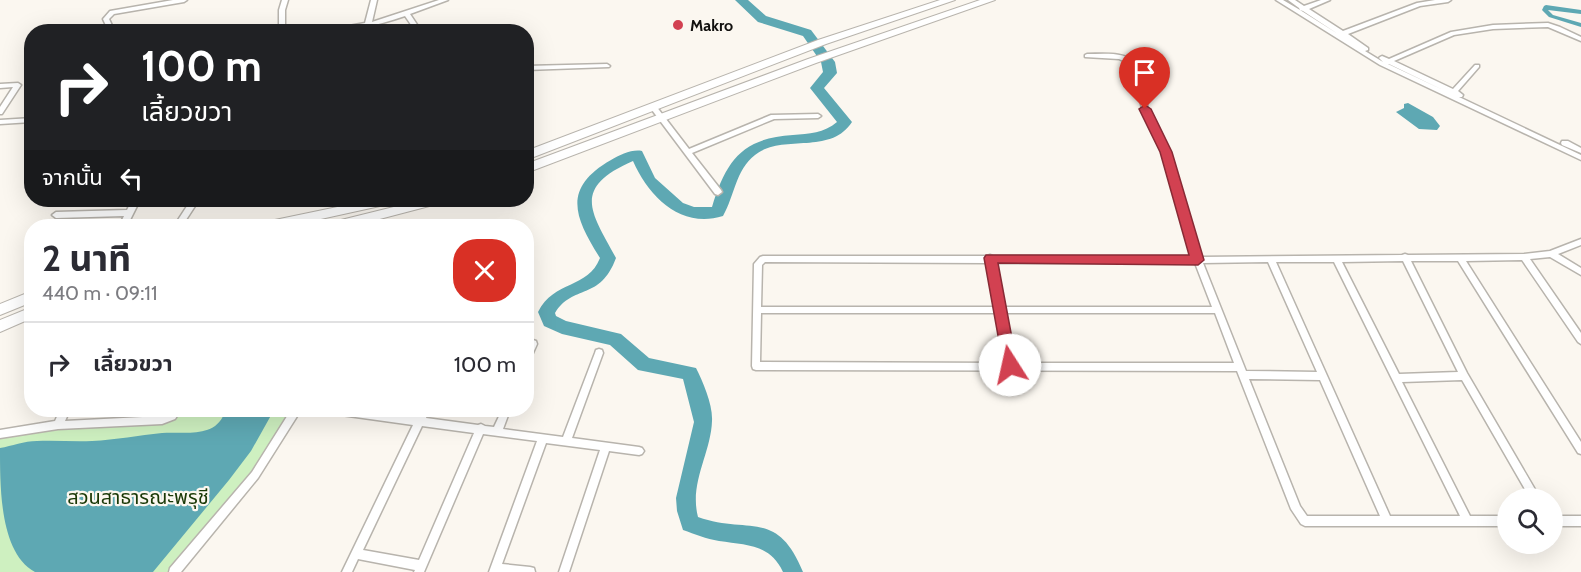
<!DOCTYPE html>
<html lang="th">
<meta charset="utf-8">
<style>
:root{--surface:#fff;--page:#f7f7f7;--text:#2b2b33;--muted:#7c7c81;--line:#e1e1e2}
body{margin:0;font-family:Cabin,"Noto Sans Thai",sans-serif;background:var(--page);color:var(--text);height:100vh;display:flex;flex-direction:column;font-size:22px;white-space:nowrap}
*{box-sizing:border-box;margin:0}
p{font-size:20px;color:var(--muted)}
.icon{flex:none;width:33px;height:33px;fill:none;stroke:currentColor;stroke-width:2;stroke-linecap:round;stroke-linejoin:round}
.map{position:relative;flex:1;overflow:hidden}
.sheet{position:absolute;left:24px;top:219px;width:510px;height:198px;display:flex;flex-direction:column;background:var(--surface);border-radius:24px;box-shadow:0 6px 24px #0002}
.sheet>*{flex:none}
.banner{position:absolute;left:24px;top:24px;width:510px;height:183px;border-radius:24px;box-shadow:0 6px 24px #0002;background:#202124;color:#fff;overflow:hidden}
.tools{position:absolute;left:1497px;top:488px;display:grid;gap:12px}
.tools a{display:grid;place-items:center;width:66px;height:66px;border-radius:50%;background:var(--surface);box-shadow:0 6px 24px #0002;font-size:30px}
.pin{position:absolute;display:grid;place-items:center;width:51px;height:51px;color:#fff;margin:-62px -26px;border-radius:50% 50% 50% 0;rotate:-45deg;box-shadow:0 0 6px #0007}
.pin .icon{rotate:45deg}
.me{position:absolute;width:66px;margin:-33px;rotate:350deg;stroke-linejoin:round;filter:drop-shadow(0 0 4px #0008)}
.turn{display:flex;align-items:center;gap:21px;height:126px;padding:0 18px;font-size:27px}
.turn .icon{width:78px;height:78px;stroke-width:2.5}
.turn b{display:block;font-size:42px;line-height:51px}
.then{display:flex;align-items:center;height:57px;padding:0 18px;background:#0003;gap:12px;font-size:22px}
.round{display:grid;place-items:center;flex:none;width:63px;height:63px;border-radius:24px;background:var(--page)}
.headline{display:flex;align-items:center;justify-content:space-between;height:102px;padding:0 18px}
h1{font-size:36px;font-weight:700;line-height:45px}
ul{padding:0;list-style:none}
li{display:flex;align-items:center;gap:18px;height:84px;padding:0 18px;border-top:2px solid var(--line)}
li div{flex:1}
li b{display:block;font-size:22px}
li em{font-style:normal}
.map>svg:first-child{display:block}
.green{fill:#cef0c0}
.water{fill:#5ea8b3}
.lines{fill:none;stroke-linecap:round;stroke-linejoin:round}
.canal{fill:#5ea8b3;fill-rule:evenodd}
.river{fill:#5ea8b3;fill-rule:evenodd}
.street-casing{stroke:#b8b4ad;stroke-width:3}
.primary-casing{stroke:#b8b4ad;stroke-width:2}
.street{fill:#fff;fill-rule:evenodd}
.primary{fill:#fff;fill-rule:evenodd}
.route{fill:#d24151;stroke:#882a35;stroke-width:1.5}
.poi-dot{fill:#d24151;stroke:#fbf7f0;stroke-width:2}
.labels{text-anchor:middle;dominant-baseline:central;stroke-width:4.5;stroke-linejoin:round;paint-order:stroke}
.far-poi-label{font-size:16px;font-weight:bold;fill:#12110f;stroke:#fbf7f0;text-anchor:start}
.park-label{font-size:20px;fill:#193806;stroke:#fbf7f0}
</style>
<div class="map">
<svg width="1581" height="572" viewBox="0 0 1581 572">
<rect width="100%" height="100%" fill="#fbf7f0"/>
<!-- green -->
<path class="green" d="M176,410h120l-41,65 -81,97h-174v-138l172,-18z"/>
<!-- water -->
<g class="water">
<path d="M1408,103l25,14 7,9 -3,4 -18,-1 -23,-17 8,-4v-4z"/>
<path d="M221,410h53l-23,41 -22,29 -76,92h-118c-35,-19 -35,-83 -35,-124 12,-2 24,-7 37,-7 18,-1 37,1 55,0 24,-1 47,-6 70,-8 21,-2 52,6 62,-19z"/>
</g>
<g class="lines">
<!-- canal -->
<path class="canal" d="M1546,5l35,5v4l-33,-4 5,5 28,8v4l-32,-10 -7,-7 2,-4z"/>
<!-- river -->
<path class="river" d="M735,0h13l18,16 45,14 24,32 2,11 -13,15 28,34c-22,34 -70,11 -97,33 -20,16 -20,40 -32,61 -42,13 -74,-19 -90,-55 -62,27 -42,51 -17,97 -16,43 -43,26 -61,55l1,3 10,5 55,13 28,24 47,10c7,14 17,37 16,53 -1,32 -23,62 -14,96 50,18 79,-9 105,55h-20c-13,-28 -37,-27 -64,-31 -13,-2 -24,-7 -36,-11l-6,-19 -1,-13 18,-76 -11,-43 -45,-9 -28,-25 -48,-11 -18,-8 -6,-14c16,-32 50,-23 62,-54 -26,-41 -38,-70 11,-98 9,-5 21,-11 31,-9l13,27 28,25 11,4h18c14,-46 30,-69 81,-72 16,-1 31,-2 44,-13l-27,-34 13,-16 -2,-10 -18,-26 -45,-14z"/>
<defs>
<g id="street">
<path d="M173,0h14l-3,2 -70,12 -5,5 6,13h-6l-6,-13 7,-8z"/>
<path d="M282,0h6l-3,10v22h-6v-22z"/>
<path d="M371,0h6l-5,22 67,-22h9l-38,14 12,18h-6l-11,-16c-29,10 -57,16 -88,16l48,-9z"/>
<path d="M1276,0h7l17,10 -1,-2 -11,-8h7l9,6 17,-6h9l-21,9 34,22 74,-28 18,-3h16l-3,2 -28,4 -72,28 20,14v2l-3,1 18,11 -4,-4 1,-1 2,-1 7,3 62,-27 42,-7 55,-2 12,4 21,10v4l-33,-14 -55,2 -39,6 -60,26 59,28 22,-24h4v2l-21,24 5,4 -1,2h-3l122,58v5l-201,-95zM1300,10l3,1 35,23zM1388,64h1l56,27z"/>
<path d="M1087,54c17,0 38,-3 51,10l10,45 22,43 31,105 201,-2 3,-1 3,1 116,-1 26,-3 31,-12v6l-23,9 23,14v7l-31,-18 -20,2 51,74v11l-3,-2 -56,-82 -56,1 115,181v12l-3,-1 -120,-192h-47l56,112 73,125h-10l-68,-118 -60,2 68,134h38v10h-203l-4,-2 -10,-15 -54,-138 -481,-1 -3,-1 -1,-3 2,-102 6,-7 3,-1h224l3,-1 3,1 200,1 -31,-105 -20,-43 -10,-44 -13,-6 -34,-2v-2zM1403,261l55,111 -59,2 -57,-112zM765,262l222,1 8,44h-234l1,-42zM1268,262l49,110 -71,-1 -43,-108zM1276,262h58l126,254h-70zM995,263h200l17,44h-209zM761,313h235l9,50 -245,-1zM1005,313h210l19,50h-220zM1249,379l71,1 60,136h-73l-7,-10z"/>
<path d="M607,64l3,2 -1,1 -83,3v-4z"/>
<path d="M18,83l3,2 -19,29h-2v-7l13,-20 -13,1v-4z"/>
<path d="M652,106h4l33,43 82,-34 47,-1 3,2 -3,2 -44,1 -82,34 29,37 1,2 -4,3 -3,-1 -63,-84z"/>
<path d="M32,118v4l-32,2v-4z"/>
<path d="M1562,141h6l13,7v5l-19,-8 -1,-2z"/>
<path d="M132,200h8l-13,26h-8l5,-10 -68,2 -4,-3 4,-3 71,-2z"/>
<path d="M191,200h8l-17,26h-8z"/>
<path d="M533,340l3,1 1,3 -8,18h-3v-13l4,-8z"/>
<path d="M599,349l3,1 1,3 -31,85 67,9 3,1 2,3 -2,3 -3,1 -30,-4 -40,121h-10l41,-122 -54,-7 -44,121 28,3 4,1 1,4h-46l48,-131 -54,-7 -59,138h-10l1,-2 -57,-11 -6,13h-10l71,-147 -79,-11 -3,-1 -1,-3h30l57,7 4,-7h8l-3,8 52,7 3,-1 4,2 9,1 8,-17h8l-7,19 60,8 32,-84 1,-3zM422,426l52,7 -55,127 -56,-10z"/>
<path d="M60,410h10l-5,11 97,-5 7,-3 2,-3h10l-6,9 -13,5 -104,5 -58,9v-8l55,-9z"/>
<path d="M291,410h10l-43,68 -77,94h-12l1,-4 82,-96z"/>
<rect x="1552" y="516" width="29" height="10"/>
</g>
<g id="primary">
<path d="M940,0h15l-129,44 -300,116v-9l292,-111z"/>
<path d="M980,0h15l-179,63 -290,110v-9l282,-105z"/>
<path d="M371,200h24l-6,4 -100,22h-25l6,-5z"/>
<path d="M422,200h21l-6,4 -84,22h-22l6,-5z"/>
<path d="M32,291v11l-32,13v-11z"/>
<path d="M32,307v11l-32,14v-12z"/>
</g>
</defs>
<!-- street casing -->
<use href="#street" class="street-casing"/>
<!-- primary casing -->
<use href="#primary" class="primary-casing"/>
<!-- street -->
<use href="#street" class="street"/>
<!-- primary -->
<use href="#primary" class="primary"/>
</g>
<!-- route -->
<path class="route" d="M1145,105l6,4 21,43 32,108 -6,5 -200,-2 19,102 -2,4h-11l-20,-111 2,-3h203l-29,-103 -21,-43z"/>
<!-- markers -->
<circle class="poi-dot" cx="678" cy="25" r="6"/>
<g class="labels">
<!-- far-poi labels -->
<g class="far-poi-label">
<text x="690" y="25">Makro</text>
</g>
<!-- park labels -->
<g class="park-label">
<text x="138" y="497">สวนสาธารณะพรุชี</text>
</g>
</g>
</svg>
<div class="tools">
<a><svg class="icon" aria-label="search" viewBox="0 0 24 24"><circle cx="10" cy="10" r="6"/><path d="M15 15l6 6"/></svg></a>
</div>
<div class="pin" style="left:1145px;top:109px;background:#d93025"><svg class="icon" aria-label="arrive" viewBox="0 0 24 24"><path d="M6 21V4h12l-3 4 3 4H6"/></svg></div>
<svg class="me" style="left:1010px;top:365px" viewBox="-20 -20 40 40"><circle r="19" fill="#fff"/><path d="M0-13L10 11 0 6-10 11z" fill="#d24151"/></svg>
<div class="banner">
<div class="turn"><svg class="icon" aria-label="right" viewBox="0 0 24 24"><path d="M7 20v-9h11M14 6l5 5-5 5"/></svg><div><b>100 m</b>เลี้ยวขวา</div></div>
<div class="then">จากนั้น<svg class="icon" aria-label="left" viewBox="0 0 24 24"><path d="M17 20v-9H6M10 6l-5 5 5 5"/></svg></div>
</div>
<section class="sheet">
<div class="headline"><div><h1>2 นาที</h1><p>440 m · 09:11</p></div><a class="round" style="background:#d93025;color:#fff"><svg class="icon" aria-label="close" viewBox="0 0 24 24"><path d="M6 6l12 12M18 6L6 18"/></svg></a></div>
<ul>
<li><svg class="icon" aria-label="right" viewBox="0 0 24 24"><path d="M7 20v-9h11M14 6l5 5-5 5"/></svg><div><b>เลี้ยวขวา</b></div><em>100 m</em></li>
</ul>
</section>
</div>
